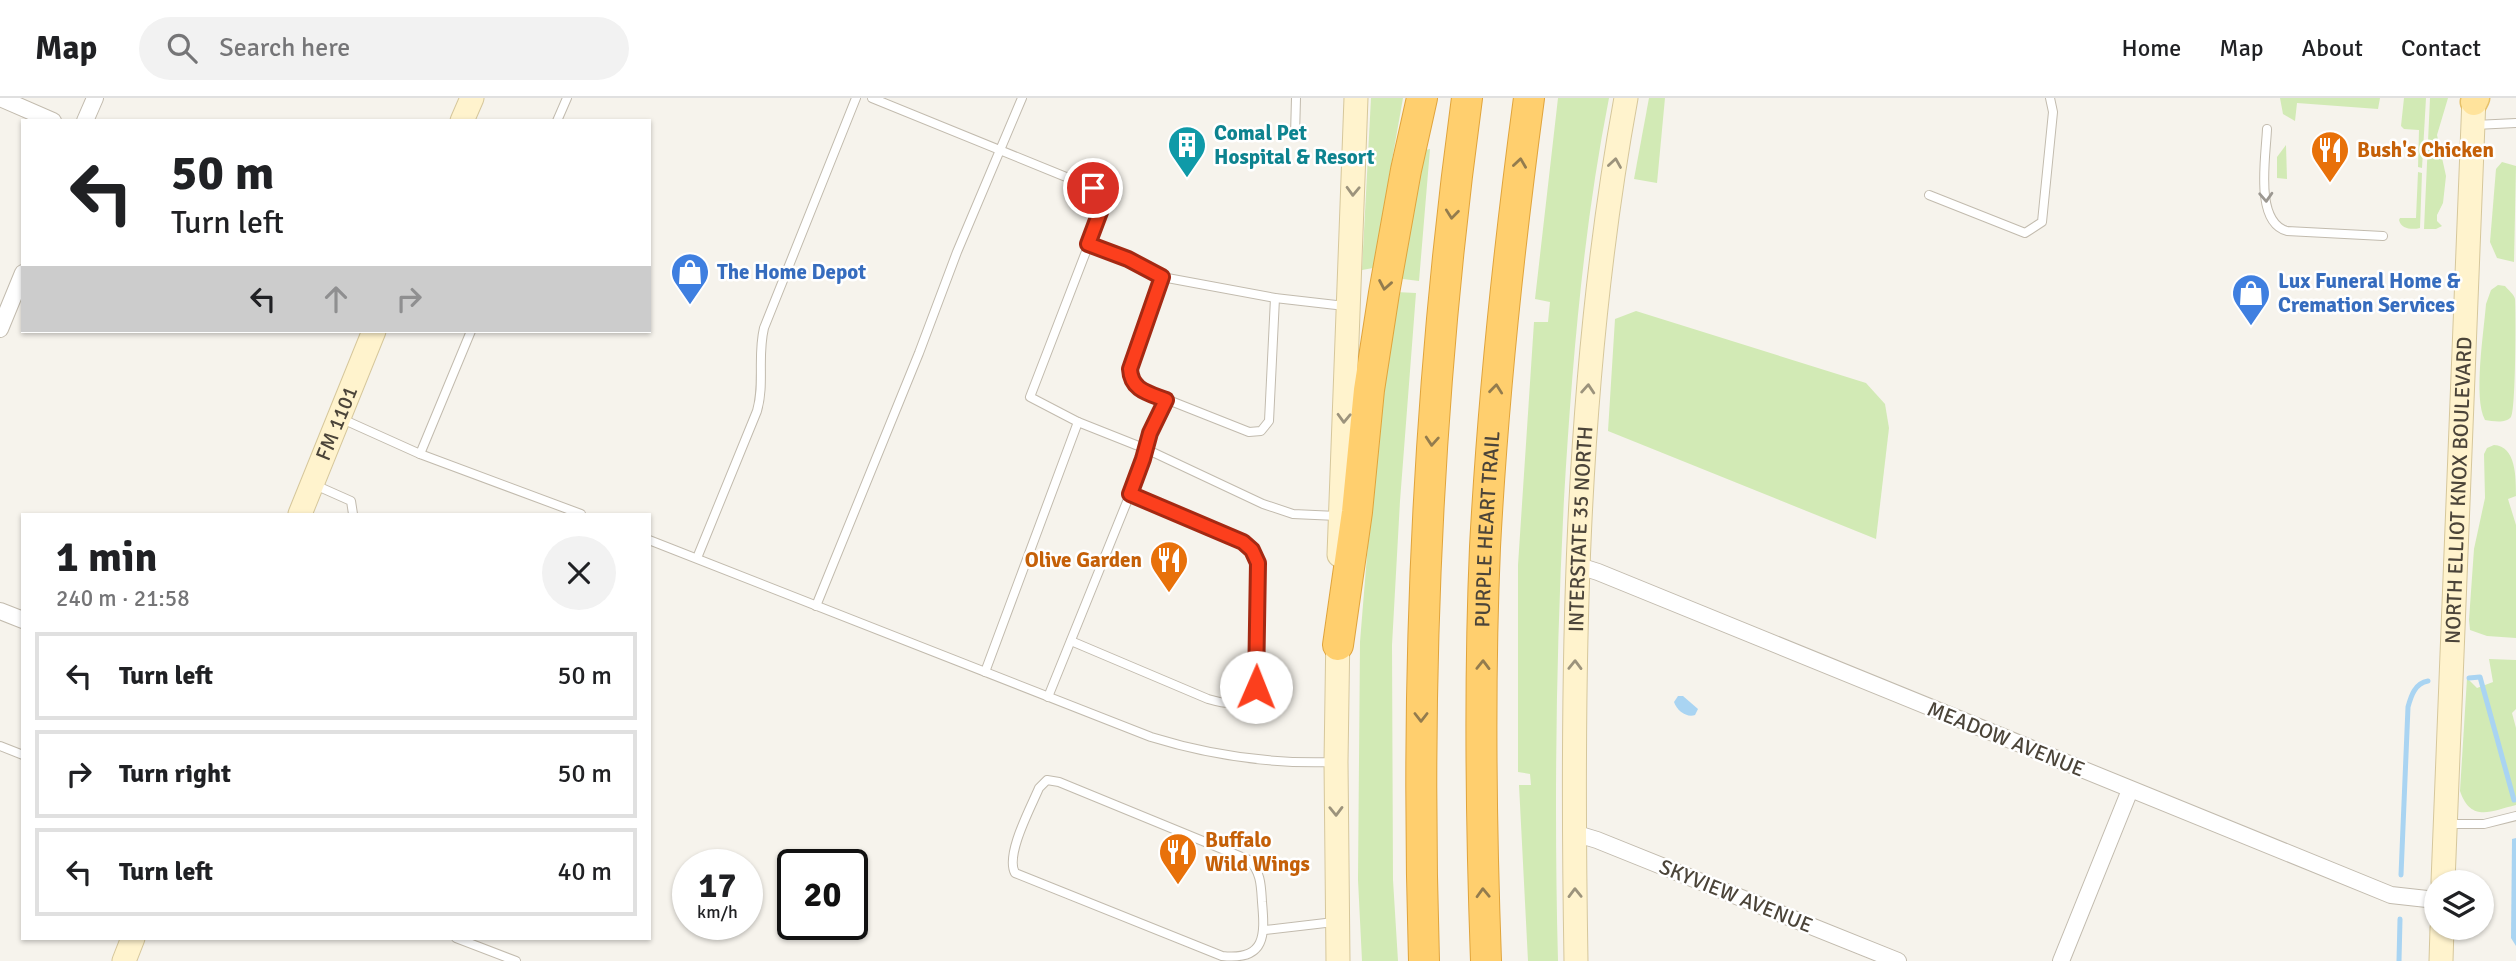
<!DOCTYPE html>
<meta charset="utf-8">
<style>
:root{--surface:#fff;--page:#f2f2f2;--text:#202124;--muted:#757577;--line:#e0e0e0}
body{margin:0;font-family:Signika,sans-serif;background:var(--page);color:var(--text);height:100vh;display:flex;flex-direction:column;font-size:26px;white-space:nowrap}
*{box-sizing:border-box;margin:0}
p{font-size:23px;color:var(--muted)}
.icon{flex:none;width:38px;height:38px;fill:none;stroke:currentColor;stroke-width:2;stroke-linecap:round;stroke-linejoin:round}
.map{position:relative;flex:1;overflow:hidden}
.sheet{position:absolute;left:21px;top:415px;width:630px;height:427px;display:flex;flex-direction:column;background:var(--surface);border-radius:0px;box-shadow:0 2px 5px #0004}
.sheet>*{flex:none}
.top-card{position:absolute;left:21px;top:21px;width:630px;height:214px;border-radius:0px;box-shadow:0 2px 5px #0004;background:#fff;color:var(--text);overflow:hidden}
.buttons{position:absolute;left:2424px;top:772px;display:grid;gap:14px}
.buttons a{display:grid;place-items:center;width:70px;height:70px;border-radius:50%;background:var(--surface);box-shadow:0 2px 5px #0004;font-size:35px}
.speed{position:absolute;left:672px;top:751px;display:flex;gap:14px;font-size:35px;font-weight:700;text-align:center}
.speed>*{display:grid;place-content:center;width:91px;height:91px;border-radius:50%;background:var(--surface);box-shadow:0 2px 5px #0004;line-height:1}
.speed small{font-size:18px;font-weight:400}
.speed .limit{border:4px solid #111;border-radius:10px;background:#fff;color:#111}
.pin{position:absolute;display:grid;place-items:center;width:60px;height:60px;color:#fff;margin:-30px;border:4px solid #fff;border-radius:50%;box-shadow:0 2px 7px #0007}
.me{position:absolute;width:77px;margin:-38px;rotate:1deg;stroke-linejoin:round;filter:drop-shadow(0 0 5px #0008)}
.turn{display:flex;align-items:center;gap:24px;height:147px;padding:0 35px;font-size:32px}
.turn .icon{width:91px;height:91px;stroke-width:2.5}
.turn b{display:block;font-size:49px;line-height:60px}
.lanes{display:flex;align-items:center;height:66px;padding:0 35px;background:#0003;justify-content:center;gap:35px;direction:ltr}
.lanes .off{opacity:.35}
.round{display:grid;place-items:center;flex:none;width:74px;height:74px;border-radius:37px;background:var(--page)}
.summary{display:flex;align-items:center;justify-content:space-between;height:119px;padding:0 35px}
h1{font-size:42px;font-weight:800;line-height:52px}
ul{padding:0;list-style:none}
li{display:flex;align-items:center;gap:21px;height:88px;margin:0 14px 10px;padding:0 21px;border:4px solid var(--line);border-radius:0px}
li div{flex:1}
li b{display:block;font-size:26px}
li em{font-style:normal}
header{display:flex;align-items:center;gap:42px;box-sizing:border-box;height:98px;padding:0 35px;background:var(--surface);border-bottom:2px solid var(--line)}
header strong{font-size:33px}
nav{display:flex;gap:38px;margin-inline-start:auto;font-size:24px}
.search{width:490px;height:63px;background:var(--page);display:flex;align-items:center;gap:18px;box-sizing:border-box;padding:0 24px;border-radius:38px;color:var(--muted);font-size:26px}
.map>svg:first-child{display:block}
.green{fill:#d2eab5}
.water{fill:#a9d4f2}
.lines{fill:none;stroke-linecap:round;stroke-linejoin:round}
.stream{stroke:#a9d4f2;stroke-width:5}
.service-casing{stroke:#c2bbae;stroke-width:10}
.minor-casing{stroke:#c2bbae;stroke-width:18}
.secondary-casing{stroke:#d6c79b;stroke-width:25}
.primary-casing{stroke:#e6c16a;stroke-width:29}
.motorway-casing{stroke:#e0a43c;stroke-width:32}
.service{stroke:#fff;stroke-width:8}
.minor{stroke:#fff;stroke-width:16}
.secondary{stroke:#fff3cd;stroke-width:23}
.primary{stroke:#ffe39c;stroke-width:26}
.motorway{stroke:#ffcf6e;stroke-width:30}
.oneway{stroke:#937c4e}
.oneway2{stroke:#9c937c}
.oneway3{stroke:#9c9892}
.route-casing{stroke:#a42913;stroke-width:18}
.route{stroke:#fc3f1d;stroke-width:12}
.labels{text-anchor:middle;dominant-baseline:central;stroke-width:5;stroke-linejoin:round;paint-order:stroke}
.culture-label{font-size:21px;font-weight:bold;fill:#0d838f;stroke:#fff;text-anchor:start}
.food-label{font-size:21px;font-weight:bold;fill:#c56008;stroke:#fff;text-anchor:start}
.shop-label{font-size:21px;font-weight:bold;fill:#366cbe;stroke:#fff;text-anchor:start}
.street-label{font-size:21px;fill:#4b4439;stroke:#fff}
</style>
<header>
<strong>Map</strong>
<div class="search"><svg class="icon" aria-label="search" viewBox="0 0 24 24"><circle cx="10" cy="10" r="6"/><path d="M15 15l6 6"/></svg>Search here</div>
<nav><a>Home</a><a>Map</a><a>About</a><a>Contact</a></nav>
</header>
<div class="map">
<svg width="2516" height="863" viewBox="0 0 2516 863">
<rect width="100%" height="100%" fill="#f6f3ec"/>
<!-- green -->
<g class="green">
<path d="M1371,0h32l-30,170 -11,2z"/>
<path d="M1558,0h51c-26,132 -37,266 -45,401 -8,154 -10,308 -6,462h-30l-9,-176h12l-1,-11 -12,-2v-207l16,-243h14l2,-20 -15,-3z"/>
<path d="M1649,0h16l-8,85 -23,-4z"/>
<path d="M2280,0h100l-2,11 -81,-6 -2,18 -12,-7z"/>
<path d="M2404,0h22l-4,70 -4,-1 1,-37 -15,-1 -3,-3z"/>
<path d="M2430,0h18l-11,37 9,41 -3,27 -6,12v6l5,5 -6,3h-12z"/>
<path d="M2286,47l1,34 -10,-1v-21z"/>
<path d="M1430,51l-11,132 -24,-3 24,-127z"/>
<path d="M2502,64l14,4 -2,96 -17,-4 -7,-16 6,-73z"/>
<path d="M2418,74l4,1 -2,55c-8,2 -19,1 -21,-8l1,-2h16z"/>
<path d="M2498,187l7,1c3,4 9,8 10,13 1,9 1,112 -4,118 -6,7 -18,4 -26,3 -12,-22 -1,-89 1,-116l5,-14z"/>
<path d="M1396,194l20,1 -16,208 -8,144 1,235 5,81h-36l-4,-81 2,-238 12,-148z"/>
<path d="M1636,213l230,72 19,21 4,24 -13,111 -268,-108 7,-112z"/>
<path d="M2494,347c22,1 22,32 22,51l-8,3 8,26v113l-29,-2 -17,-6 -1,-10 5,-71 11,-51 -1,-44 3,-6z"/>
<path d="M2489,561l27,1v49l-4,4 4,15v77c-25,6 -45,18 -56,-14l7,-113 10,10 16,-6z"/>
</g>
<!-- water -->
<g class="water">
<path d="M1678,598h5l15,13 -3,6c-8,3 -18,-4 -21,-13z"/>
<path d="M2516,740v108l-5,-8 1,-99z"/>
</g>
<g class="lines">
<!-- stream -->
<g class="stream">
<path d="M2469,580l11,-1 34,123"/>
<path d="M2401,777l7,-168c3,-11 7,-24 20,-26"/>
<path d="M2399,863l1,-42"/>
</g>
<defs>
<g id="service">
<path d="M872,0l221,90 8,10 1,12 -72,187 48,25 68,27 117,55 30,10 44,2"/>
<path d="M557,23l10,-23"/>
<path d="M2475,27l41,-2"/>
<path d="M2267,31c-1,27 -13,93 20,102l96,5"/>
<path d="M1295,38l1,-38"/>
<path d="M1929,97l96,38 17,-11 11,-110 -3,-14"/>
<path d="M1088,146l40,15 34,18 113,21 70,8"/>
<path d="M1162,179l-31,87v15l12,11 106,42 12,-1 8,-10 6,-123"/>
<path d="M340,320l80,36 161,60"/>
<path d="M420,356l51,-123"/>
<path d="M315,387l36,16 2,13"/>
<path d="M649,442l502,197c58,18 121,27 182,25"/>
<path d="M697,460l60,-147c8,-28 0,-54 7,-83l92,-230"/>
<path d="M816,508l103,-253 38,-101 65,-154"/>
<path d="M1071,543l137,58c17,5 36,9 47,-7l1,-136 -13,-14 -113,-48"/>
<path d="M985,574l93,-250"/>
<path d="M1048,599l93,-230 9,-34 15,-33"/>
<path d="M0,648l23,9"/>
<path d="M1047,682l12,2 190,78c12,12 12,26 13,42 3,33 4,59 -40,54l-207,-83c-10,-18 16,-66 24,-85z"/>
<path d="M2447,726h37l32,-8"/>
<path d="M1265,832l69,-8"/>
<path d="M456,840l60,23"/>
</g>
<g id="minor">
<path d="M0,0l53,23"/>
<path d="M85,23l10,-23"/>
<path d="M0,231l23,-56"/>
<path d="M1579,468l19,6 793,323 45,5"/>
<path d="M0,513l23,9"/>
<path d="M1574,735l23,7 301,121"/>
<path d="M2061,863l69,-171"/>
</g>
<g id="secondary">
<path d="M462,23l10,-23"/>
<path id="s1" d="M300,416l74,-183"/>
<path d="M1339,457l17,-457"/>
<path id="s2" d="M2443,784l31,-784"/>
<path d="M124,863l9,-23"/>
<path d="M1338,863l-2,-199 2,-134"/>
<path id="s3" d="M1576,863c-5,-288 -2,-579 50,-863"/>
<path d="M2441,863l1,-33"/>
</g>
<path id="primary" d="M2474,4l2,-4"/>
<g id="motorway">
<path d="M1338,547l19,-133 12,-122 15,-97 22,-123 16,-72"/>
<path d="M1424,863c-9,-289 4,-577 43,-863"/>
<path id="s4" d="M1486,863c-5,-138 -7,-276 -1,-414 8,-150 24,-300 44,-449"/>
</g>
</defs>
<!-- service casing -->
<use href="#service" class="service-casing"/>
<!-- minor casing -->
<use href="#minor" class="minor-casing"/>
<!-- secondary casing -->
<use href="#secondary" class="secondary-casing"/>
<!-- primary casing -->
<use href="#primary" class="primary-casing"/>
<!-- motorway casing -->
<use href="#motorway" class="motorway-casing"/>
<!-- service -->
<use href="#service" class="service"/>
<!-- minor -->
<use href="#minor" class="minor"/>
<!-- secondary -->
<use href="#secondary" class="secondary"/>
<!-- primary -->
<use href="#primary" class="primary"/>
<!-- motorway -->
<use href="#motorway" class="motorway"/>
</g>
<!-- one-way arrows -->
<defs><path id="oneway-chevron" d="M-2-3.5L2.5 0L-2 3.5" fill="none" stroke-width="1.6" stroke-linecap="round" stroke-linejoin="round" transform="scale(1.75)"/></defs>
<g class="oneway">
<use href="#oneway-chevron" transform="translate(1520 65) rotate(-82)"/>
<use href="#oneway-chevron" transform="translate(1452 116) rotate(96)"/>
<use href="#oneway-chevron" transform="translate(1385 187) rotate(100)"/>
<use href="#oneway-chevron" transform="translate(1496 291) rotate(-84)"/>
<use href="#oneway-chevron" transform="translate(1432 343) rotate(94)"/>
<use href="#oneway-chevron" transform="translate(1483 567) rotate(-89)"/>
<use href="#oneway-chevron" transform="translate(1421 619) rotate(90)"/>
<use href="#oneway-chevron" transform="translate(1483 795) rotate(-92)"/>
</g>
<g class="oneway2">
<use href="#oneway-chevron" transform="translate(1615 65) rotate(-81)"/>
<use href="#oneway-chevron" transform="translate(1353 93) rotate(92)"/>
<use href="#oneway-chevron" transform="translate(1588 291) rotate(-86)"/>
<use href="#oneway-chevron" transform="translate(1344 320) rotate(92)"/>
<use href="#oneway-chevron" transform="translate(1575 567) rotate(-89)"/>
<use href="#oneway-chevron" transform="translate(1336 713) rotate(89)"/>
<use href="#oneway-chevron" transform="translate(1575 795) rotate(-91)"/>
</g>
<use class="oneway3" href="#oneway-chevron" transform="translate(2266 99) rotate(87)"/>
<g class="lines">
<defs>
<path id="route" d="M1093,90l5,4 5,12 -15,40 40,15 34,18 -32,92c1,21 18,24 36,31l-16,33 -7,26 -13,35 113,48 9,8 6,13 -2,124"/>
</defs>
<!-- route casing -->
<use href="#route" class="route-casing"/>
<!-- route -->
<use href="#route" class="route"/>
</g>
<!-- icons -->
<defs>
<symbol id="building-pin" viewBox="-11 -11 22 30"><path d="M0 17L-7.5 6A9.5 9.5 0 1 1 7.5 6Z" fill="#0f9aa8" stroke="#fff"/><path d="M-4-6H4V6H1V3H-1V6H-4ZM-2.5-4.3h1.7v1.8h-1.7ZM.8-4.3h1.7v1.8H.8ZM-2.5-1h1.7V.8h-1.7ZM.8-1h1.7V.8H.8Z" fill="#fff"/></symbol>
<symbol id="restaurant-pin" viewBox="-11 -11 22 30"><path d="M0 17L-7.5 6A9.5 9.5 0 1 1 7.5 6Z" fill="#e8710a" stroke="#fff"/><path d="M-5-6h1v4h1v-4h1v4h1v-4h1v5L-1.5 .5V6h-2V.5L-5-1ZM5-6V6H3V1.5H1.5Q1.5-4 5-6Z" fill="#fff"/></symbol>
<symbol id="shop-pin" viewBox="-11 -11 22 30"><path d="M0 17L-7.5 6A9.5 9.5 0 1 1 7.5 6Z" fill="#3f7fe0" stroke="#fff"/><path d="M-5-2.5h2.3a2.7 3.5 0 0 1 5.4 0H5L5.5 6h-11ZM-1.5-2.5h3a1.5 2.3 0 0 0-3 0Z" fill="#fff"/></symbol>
</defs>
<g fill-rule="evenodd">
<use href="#building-pin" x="1165" y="25" width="44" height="60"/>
<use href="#restaurant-pin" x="2308" y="30" width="44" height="60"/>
<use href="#shop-pin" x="668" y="152" width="44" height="60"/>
<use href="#shop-pin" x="2229" y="173" width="44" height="60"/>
<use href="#restaurant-pin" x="1147" y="440" width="44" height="60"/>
<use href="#restaurant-pin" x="1156" y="732" width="44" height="60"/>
</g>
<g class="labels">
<!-- culture labels -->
<g class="culture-label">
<text x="1214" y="35">Comal Pet<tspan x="1214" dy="24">Hospital &amp; Resort</tspan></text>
</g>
<!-- food labels -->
<g class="food-label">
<text x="2357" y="52">Bush's Chicken</text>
<text x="1142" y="462" text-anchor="end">Olive Garden</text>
<text x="1205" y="742">Buffalo<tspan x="1205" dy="24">Wild Wings</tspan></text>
</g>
<!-- shop labels -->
<g class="shop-label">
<text x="717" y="174">The Home Depot</text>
<text x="2278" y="183">Lux Funeral Home &amp;<tspan x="2278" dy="24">Cremation Services</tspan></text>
</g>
<!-- street labels -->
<g class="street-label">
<text stroke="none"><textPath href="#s1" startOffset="98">FM 1101</textPath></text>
<text stroke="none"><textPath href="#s2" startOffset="392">NORTH ELLIOT KNOX BOULEVARD</textPath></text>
<text stroke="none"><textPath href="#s4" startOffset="432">PURPLE HEART TRAIL</textPath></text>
<text stroke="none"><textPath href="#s3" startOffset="432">INTERSTATE 35 NORTH</textPath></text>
<text transform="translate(2006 641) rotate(22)">MEADOW AVENUE</text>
<text transform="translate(1736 798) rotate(22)">SKYVIEW AVENUE</text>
</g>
</g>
</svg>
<div class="buttons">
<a><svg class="icon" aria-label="layers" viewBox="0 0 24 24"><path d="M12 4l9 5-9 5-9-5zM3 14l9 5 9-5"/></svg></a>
</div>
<div class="speed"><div>17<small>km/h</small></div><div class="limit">20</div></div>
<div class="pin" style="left:1093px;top:90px;background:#d93025"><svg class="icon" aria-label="arrive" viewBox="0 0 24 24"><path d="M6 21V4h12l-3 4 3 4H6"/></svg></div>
<svg class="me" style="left:1256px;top:589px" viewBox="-20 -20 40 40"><circle r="19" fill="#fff"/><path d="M0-13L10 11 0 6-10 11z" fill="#fc3f1d"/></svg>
<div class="top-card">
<div class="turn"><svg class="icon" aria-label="left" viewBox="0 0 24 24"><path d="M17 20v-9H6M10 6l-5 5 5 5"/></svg><div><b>50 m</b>Turn left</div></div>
<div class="lanes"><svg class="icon" aria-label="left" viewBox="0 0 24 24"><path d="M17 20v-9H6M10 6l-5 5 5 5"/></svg><svg class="icon off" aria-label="ahead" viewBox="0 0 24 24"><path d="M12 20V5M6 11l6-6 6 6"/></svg><svg class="icon off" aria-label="right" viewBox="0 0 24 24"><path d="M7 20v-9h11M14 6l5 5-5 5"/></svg></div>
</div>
<section class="sheet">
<div class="summary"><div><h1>1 min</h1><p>240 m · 21:58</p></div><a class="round"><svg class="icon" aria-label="close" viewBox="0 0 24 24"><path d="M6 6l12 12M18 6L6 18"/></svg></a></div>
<ul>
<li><svg class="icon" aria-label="left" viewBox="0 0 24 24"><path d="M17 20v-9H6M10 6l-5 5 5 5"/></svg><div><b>Turn left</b></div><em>50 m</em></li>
<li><svg class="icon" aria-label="right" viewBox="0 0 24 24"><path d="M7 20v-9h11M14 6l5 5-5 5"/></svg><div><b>Turn right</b></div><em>50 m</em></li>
<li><svg class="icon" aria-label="left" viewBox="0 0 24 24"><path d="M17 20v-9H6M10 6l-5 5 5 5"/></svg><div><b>Turn left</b></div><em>40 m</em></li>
</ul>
</section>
</div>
